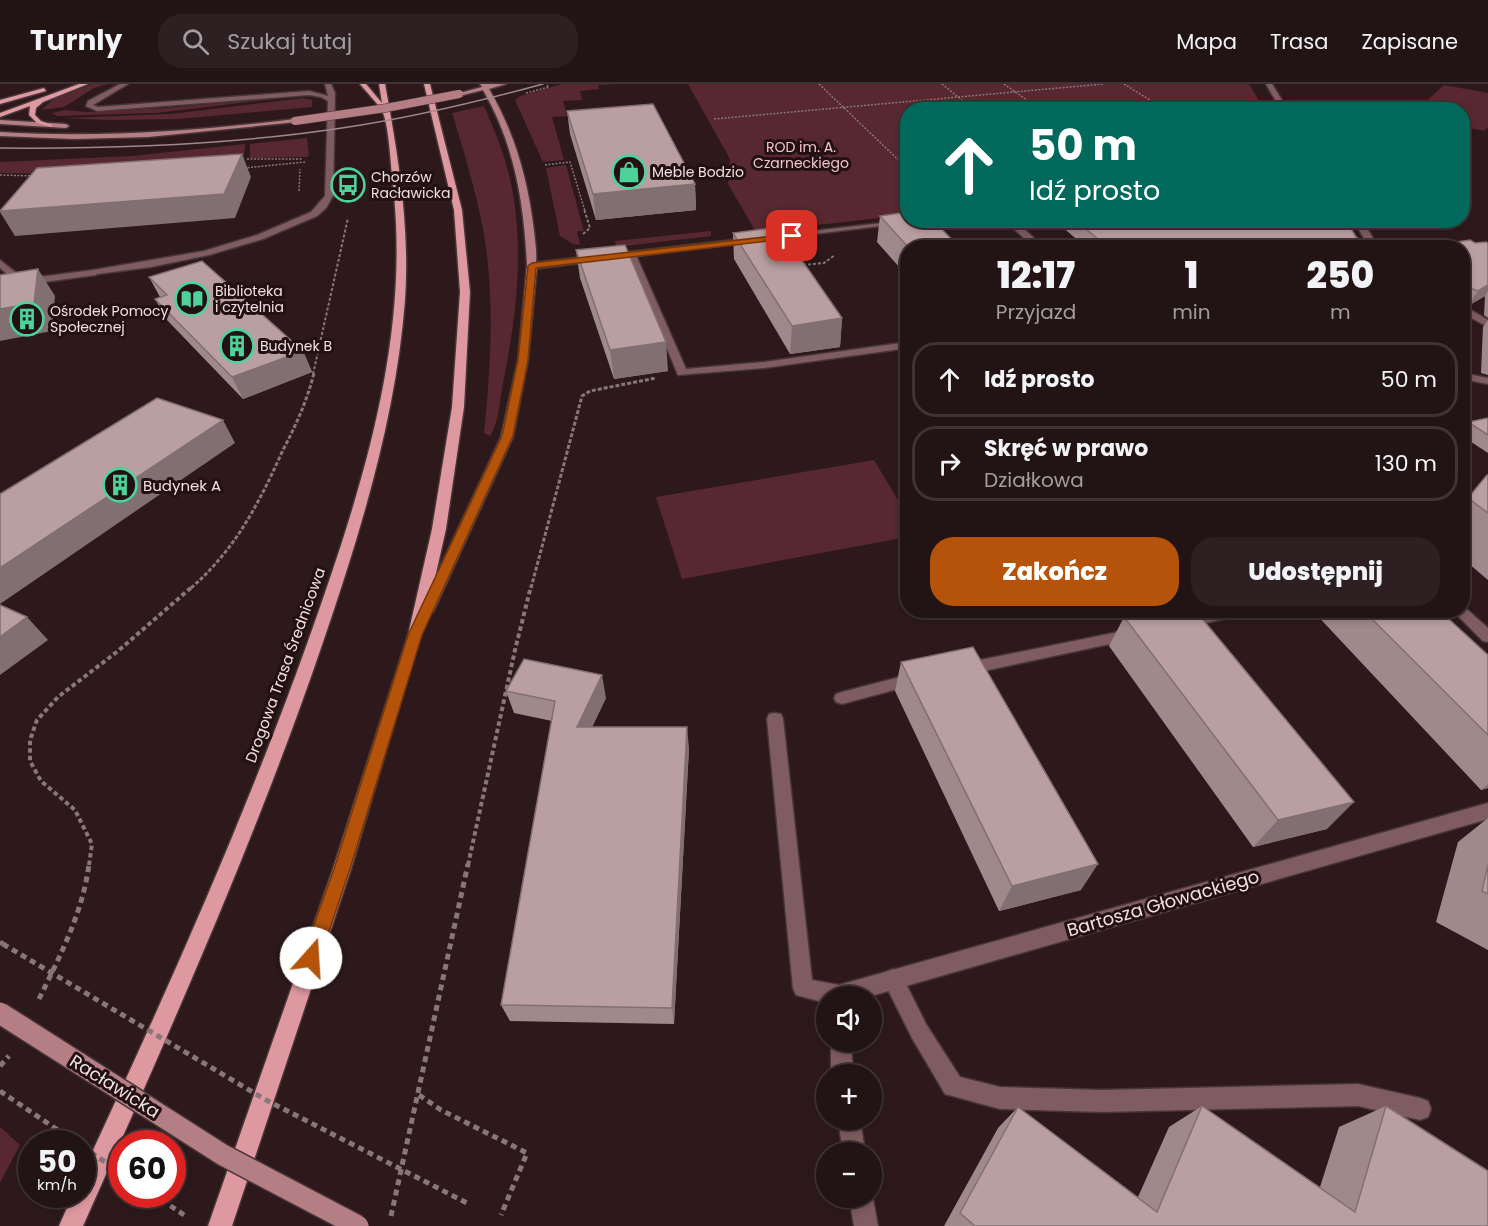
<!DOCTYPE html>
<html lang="pl">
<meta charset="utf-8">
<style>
:root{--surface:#221315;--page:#2e2022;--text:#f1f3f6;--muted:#a29ea0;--line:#3f3234;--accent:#b45309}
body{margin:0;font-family:Poppins,sans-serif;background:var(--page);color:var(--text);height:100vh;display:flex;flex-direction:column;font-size:22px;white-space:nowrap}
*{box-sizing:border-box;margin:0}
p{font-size:20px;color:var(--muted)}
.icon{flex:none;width:33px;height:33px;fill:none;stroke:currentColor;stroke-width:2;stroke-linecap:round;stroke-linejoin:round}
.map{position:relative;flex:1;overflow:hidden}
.details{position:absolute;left:900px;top:156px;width:570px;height:378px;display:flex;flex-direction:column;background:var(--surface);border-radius:24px;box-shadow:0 3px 9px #0003,0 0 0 2px var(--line)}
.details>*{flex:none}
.hud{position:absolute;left:900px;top:18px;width:570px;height:126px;border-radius:24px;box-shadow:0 3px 9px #0003,0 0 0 2px var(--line);background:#00695c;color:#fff;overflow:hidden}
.controls{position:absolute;left:816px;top:902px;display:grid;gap:12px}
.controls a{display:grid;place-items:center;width:66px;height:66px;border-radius:50%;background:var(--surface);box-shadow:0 3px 9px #0003,0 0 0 2px var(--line);font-size:30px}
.speed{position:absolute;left:18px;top:1046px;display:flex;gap:12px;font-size:30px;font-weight:700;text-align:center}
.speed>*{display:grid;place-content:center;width:78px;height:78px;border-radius:50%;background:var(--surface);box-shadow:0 3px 9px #0003,0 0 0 2px var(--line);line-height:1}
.speed small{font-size:15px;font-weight:400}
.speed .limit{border:9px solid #d22;background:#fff;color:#111}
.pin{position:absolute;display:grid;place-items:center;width:51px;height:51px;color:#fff;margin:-26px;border-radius:12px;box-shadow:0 3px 9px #0006}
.me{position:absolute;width:66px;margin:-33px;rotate:19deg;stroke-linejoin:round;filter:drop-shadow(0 0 4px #0008)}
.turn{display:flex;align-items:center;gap:21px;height:126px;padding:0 30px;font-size:27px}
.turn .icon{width:78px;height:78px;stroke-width:2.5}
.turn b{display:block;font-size:42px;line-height:51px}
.eta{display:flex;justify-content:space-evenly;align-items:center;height:102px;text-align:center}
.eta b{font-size:36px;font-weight:800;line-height:42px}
.action{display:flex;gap:12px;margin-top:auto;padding:12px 30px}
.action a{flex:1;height:69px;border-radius:24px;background:var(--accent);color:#fff;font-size:24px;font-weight:800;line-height:69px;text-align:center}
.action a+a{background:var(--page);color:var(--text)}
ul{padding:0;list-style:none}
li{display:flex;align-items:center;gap:18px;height:75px;margin:0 12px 9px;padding:0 18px;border:3px solid var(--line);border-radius:24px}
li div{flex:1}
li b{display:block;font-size:22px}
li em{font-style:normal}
header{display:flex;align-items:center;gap:36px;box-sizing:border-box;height:84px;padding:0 30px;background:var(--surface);border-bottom:2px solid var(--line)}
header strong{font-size:28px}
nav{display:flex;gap:33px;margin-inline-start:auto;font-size:21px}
.search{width:420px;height:54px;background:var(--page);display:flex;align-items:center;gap:15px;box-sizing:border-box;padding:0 21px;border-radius:24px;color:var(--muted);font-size:22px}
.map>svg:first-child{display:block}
.green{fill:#57282f}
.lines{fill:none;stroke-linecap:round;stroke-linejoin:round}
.lane-casing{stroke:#483538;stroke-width:3}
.street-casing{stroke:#483538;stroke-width:3}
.secondary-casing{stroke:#483538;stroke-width:3}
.primary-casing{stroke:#483538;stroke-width:3}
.path-far4{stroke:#887779;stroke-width:1.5;stroke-dasharray:2 1.5;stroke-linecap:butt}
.path-far3{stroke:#887779;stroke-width:2;stroke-dasharray:3 2;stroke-linecap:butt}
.path-far2{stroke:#887779;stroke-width:3;stroke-dasharray:4 2;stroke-linecap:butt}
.path-far1{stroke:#887779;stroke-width:4;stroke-dasharray:4.5 3;stroke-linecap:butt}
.path{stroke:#887779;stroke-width:5;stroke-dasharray:6 4.5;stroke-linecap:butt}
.lane{fill:#7e5c60;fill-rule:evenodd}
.street{fill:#7e5c60;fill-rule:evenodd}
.secondary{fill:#b47e84;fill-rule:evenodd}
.primary{fill:#de98a0;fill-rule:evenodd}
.tram{stroke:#9b898b;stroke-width:1.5}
.secondary-bridge-far1-casing{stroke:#483538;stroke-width:9;stroke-linecap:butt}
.secondary-bridge-casing{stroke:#483538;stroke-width:24;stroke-linecap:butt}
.path-bridge{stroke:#887779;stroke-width:5;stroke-dasharray:6 4.5;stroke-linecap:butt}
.secondary-bridge-far1{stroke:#b47e84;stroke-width:8}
.secondary-bridge{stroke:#b47e84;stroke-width:21}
.wall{fill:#a0898a}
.shaded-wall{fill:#826f71}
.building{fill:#ba9fa1;stroke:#826f71;stroke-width:1.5}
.route{fill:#b45309;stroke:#753606;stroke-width:1.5}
.labels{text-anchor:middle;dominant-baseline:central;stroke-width:6;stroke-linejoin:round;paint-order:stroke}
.far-park-label{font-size:14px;fill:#f1c4c8;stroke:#231013}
.far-poi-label{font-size:14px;fill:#efe0e1;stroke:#231013;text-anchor:start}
.poi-label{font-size:15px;fill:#efe0e1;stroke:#231013;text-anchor:start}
.street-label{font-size:15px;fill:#efe0e1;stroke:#231013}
.near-street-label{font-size:18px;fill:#efe0e1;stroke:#231013}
</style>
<header>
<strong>Turnly</strong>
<div class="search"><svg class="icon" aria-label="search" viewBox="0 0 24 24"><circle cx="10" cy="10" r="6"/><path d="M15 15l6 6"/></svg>Szukaj tutaj</div>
<nav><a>Mapa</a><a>Trasa</a><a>Zapisane</a></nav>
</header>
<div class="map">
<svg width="1488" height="1142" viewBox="0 0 1488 1142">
<rect width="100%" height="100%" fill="#2d191c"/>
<!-- green -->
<g class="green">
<path d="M92,0h16l-14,4 -30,19 -23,3 13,-11z"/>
<path d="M562,0h55l-19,1 1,4 -19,2 2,9 -19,1 4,15 -15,1 12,43 -21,2 -28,-62 5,-4z"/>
<path d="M688,0h561l15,25 -356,1 -1,105 -151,17 -28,-48 2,-25z"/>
<path d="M1444,1l44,8v34l-4,4 -21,-4 -1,-17 -44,-1z"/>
<path d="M297,12l-141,17 -99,3 -5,-3 13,-3 22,2 78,-4z"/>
<path d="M303,14l9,2v7l-134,12 -71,1 -44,-2 108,-4z"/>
<path d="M484,22c7,17 15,34 20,51 23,72 14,153 -1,226 -3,15 -4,40 -13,53l-6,-3c7,-67 11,-138 -1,-205 -8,-39 -19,-77 -31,-115z"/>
<path d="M307,54l2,18 -3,1 -56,1v-14z"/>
<path d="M245,60l-1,14 -44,11 -128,5 -72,-1v-11l132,-6z"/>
<path d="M566,81l18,66h-7l3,14 -7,-1 -13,-8 -14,-68z"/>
<path d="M711,147v5l-95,11 -1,-6z"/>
<path d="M874,376l33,55v22l-225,42 -26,-82z"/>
<path d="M0,1043l20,18 -20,38z"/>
</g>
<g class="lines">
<defs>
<g id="lane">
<path d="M120,0h8l-35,21 5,2 211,-16 19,5 -3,-12h6l4,9 -2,103 -7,12 -9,8 -54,23 -54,16 -58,12 -61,8 -2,-2 5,-3 111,-19 53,-16 54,-23 14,-16 3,-95 -7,-4 -12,-2 -212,16 -11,-5 2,-5z"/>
<path d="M632,168l4,3 50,114 78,-7 144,-20v6l-144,20 -86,7 -50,-120z"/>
<path d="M0,176l15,12v13l-8,-2 -1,-10 -6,-5z"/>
<path d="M1215,526h33l-7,5 -58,13 -7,-5 2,-4z"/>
<path d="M1133,545l5,1 2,4 -2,4 -173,37 -5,-2 -3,-4 3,-4 5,-2z"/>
<path d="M915,589l5,2 3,4 -3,4 -78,21 -6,-2 -2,-4 2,-4 6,-2z"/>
<path d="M893,885l7,3 26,52 34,53 40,10 102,3 256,-6 62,14 8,3 3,8 -3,8 -8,3 -62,-14 -256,6 -102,-3 -55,-15 -33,-56 -26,-52 -3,-7 3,-7z"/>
</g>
<g id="street">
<path d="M1266,0h6l16,26h-7z"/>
<path d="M908,136h21l-397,49 -5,-3 5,-3z"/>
<path d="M1004,136h10l31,28h-10z"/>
<path d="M1353,136h9l17,28h-9z"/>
<path d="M93,186l3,1v4l-96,13v-6z"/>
<path d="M1462,221l26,15v7l-26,-14z"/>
<path d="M1462,289l26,5v6l-26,-5z"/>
<path d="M1462,521l26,23v14l-5,-1 -27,-27 -2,-4h8z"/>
<path d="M775,629l6,1 2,5 29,261 27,5 649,-182v16l-617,177h-45v7l-30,-8 -3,-7 -26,-269 2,-5z"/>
<path d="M831,957h20l2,33h-22z"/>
<path d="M838,1035h22l5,33h-22z"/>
<path d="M872,1110l6,32h-24l-5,-29h23z"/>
</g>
<g id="secondary">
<path d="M480,0h26l-17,5c26,44 39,91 45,142 1,11 4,26 1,37l-8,-2c-3,-62 -12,-121 -44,-176l-24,6 -3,-2 26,-7z"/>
<path d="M295,35l2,3 -149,15 -74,2 -74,-3v-4c99,6 197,-1 295,-13z"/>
<path d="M0,36l66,4 3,2 -3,2 -66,-4z"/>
</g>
<g id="primary">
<path d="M79,0h9l-45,18 -7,6 -1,7 6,6 11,4v2l-15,-4 -8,-8 1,-9 -30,11v-4z"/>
<path d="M360,0h6l16,19 -3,-19h6c13,71 25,143 20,216 -9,118 -45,234 -83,345 -68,199 -154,390 -239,581h-24l14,-32h9v-20c81,-174 160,-349 225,-530 52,-146 104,-301 86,-458 -2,-17 -4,-63 -11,-75 -6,-10 -15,-18 -22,-27z"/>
<path d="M424,0h6l32,126 8,82 -6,115 -18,122 -11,49 66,-141 17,-77 9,-94 5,-3 5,3 -9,94 -15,77 -78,171 -2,4 -6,1 -76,256 -119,357h-24l125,-357 75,-234 24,-106 20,-122 8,-115 -6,-82z"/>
<path d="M44,4l2,3 -46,13v-4z"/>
</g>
</defs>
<!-- lane casing -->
<use href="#lane" class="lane-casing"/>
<!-- street casing -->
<use href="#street" class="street-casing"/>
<!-- secondary casing -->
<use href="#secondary" class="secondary-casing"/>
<!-- primary casing -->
<use href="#primary" class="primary-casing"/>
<!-- path-far4 -->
<g class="path-far4">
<path d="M819,0l89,85"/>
<path d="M942,0l32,26"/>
<path d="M1004,0l37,26"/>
<path d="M1124,0l42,26"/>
<path d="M526,9l23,-6 -3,-2"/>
<path d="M714,35l389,-35"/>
<path d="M247,75h56"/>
<path d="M545,81l25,-3 15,49"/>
<path d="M244,84l61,-6"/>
<path d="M0,91l35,1"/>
<path d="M299,107l1,-22"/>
</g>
<!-- path-far3 -->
<g class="path-far3">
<path d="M583,150l7,-6 -6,-19"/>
<path d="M803,181l21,-2 11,-8"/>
<path d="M313,290l35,-156"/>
</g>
<!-- path-far2 -->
<g class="path-far2">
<path d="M191,504c45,-39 68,-85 92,-138 13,-25 24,-49 31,-77"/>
<path d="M531,504l51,-192 8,-5 66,-13"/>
</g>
<!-- path-far1 -->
<g class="path-far1">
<path d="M89,781l3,-21 -17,-34 -34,-29 -11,-20v-21l7,-20 21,-23 60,-46 75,-65"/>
<path d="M468,781l47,-215 16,-64"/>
</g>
<!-- path -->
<g class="path">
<path d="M0,858l3,2"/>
<path d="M39,915c21,-43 44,-87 50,-135"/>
<path d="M0,982l9,-10"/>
<path d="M0,1007l74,50"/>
<path d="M419,1011l22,15 86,43 -26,62"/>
<path d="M153,1110l34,23"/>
<path d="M391,1132l77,-352"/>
</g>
<!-- lane -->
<use href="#lane" class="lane"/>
<!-- street -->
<use href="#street" class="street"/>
<!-- secondary -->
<use href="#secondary" class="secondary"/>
<!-- primary -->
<use href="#primary" class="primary"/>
<!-- tram -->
<path class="tram" d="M0,64c115,1 229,-3 342,-20 68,-10 135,-26 201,-44"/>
<defs>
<path id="secondary-bridge-far1" d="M295,37l91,-13 73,-14"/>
<path id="secondary-bridge" d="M0,929l223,142 135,71"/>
</defs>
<!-- secondary-bridge-far1 casing -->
<use href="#secondary-bridge-far1" class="secondary-bridge-far1-casing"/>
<!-- secondary-bridge casing -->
<use href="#secondary-bridge" class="secondary-bridge-casing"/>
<!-- path-bridge -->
<g class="path-bridge">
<path d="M3,860l263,156 201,103"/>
<path d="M82,1063l40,26"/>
</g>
<!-- secondary-bridge-far1 -->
<use href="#secondary-bridge-far1" class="secondary-bridge-far1"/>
<!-- secondary-bridge -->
<use href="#secondary-bridge" class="secondary-bridge"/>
</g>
<!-- wall -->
<g class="wall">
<path d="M567,27l128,73 1,26 -100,10 -26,-86z"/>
<path d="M880,132l80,32h-52v29l-31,-35z"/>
<path d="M1054,136h292l10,17 17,11h-286z"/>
<path d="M733,149l109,85 -2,29 -50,7 -56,-95z"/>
<path d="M1475,159h13v75l-4,-3 1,-19 -17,10 -4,-1 -2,2v-59z"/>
<path d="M576,166l92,121 -54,8 -34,-101z"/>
<path d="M149,193l154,74 9,21 -69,27 -76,-79 -12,-21 5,-2z"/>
<path d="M1488,236v55l-7,-2 2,-46z"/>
<path d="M1488,334v35l-26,-17v-7l6,-7z"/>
<path d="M1487,391h1v105l-26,-22v-53z"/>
<path d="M1312,526h127l49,45v133l-7,2z"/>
<path d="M1124,533l203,212 -74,18 -144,-201z"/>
<path d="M901,578l180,228 -82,21 -104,-220z"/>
<path d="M506,607l100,7 -14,29 97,21 -15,276 -164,-3 -9,-16 51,-284 -38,-8z"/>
<path d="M1488,734v132l-52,-28 22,-80z"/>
<path d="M1202,1022l118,81 19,-60 47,-21 102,120h-544l54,-98 20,-21 120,90 31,-70z"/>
</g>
<!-- shaded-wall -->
<g class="shaded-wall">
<path d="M242,70l9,23 -16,41 -220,18 -15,-24v-1z"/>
<path d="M695,100l1,26 -100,10 -3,-26z"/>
<path d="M38,185l17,27 -3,35 -52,10v-32z"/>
<path d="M1488,201v6l-3,5 -17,10 10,-15z"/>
<path d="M1470,211l-8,11v-6z"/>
<path d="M842,234l-2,29 -50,7 2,-28z"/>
<path d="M666,258l2,29 -54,8 -4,-29z"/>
<path d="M303,267l9,21 -69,27 -11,-22z"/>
<path d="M223,336l12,23 -235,161v-36z"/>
<path d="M27,533l21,23 -48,35v-38z"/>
<path d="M602,591l4,23 -24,50 -5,-21z"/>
<path d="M687,643l2,21 -15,276 -2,-16z"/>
<path d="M1488,700v4l-7,2z"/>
<path d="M1354,718l-27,27 -74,18 25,-27z"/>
<path d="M1098,780l-17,26 -82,21 13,-25z"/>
</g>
<!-- building -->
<g class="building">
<path d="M653,20l42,80 -102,10 -26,-83z"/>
<path d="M242,70l-18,40 -224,17 37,-43z"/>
<path d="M908,128v8h25l27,28h-51l-29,-32z"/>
<path d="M1075,136h271l10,17 17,11h-264z"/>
<path d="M779,143l63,91 -50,8 -59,-93z"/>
<path d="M1470,156l5,3 11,-1 2,1v42l-10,6 -8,-3v7l-8,5v-52h-47z"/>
<path d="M625,161l41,97 -56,8 -34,-100z"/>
<path d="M202,177l101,90 -71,26 -77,-78 12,-4 -18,-18z"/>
<path d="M38,185l-4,34 -34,6v-34z"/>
<path d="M157,314l66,22 -223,148v-74z"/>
<path d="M1488,334v17l-20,-13z"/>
<path d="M1487,391h1v38l-20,-15z"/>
<path d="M0,521l27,12 -27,20z"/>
<path d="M1154,526h41l159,192 -76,18 -154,-203z"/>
<path d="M1363,526h76l49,45v80z"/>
<path d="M973,563l125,217 -86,22 -111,-224z"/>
<path d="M524,575l78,16 -25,52h110l-15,281 -171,-3 54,-304 -49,-10z"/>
<path d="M1488,781v29l-6,-3z"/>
<path d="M1202,1022l153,106 31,-106 102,65v55h-513l-15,-13 58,-106 139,105z"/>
</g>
<!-- route -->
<path class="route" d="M792,150l4,2 -1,2 -259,30 -8,92 -15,76 -91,199 -72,234 -30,89 -2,7 -7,2 -6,-2 -3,-7 32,-89 74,-234 94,-199 16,-76 10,-94 4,-3z"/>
<!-- icons -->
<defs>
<symbol id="shop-ring" viewBox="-11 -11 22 22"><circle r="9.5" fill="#231013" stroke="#4dd39a" stroke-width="1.5"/><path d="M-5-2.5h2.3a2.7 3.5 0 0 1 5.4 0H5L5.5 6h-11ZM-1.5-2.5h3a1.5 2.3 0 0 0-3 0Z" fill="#4dd39a"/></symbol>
<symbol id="bus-ring" viewBox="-11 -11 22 22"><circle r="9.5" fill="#231013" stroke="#4dd39a" stroke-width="1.5"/><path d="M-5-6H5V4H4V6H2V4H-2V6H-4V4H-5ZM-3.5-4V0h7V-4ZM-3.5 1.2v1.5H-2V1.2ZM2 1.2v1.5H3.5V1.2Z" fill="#4dd39a"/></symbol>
<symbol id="library-ring" viewBox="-11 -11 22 22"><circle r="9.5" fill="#231013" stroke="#4dd39a" stroke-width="1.5"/><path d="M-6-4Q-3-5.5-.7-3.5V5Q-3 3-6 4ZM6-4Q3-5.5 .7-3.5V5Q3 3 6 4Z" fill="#4dd39a"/></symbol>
<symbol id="building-ring" viewBox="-11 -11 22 22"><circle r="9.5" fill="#231013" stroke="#4dd39a" stroke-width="1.5"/><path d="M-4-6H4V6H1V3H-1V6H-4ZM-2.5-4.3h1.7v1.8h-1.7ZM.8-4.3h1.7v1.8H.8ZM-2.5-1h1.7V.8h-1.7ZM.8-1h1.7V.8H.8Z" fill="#4dd39a"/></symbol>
</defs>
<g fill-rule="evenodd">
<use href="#shop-ring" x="610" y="69" width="38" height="38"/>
<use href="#bus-ring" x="329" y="82" width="38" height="38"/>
<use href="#library-ring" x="173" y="196" width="38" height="38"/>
<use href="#building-ring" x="8" y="216" width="38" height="38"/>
<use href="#building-ring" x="218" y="243" width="38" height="38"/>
<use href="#building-ring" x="101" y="382" width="38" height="38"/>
</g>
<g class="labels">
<!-- far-park labels -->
<g class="far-park-label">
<text x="801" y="63">ROD im. A.<tspan x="801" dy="16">Czarneckiego</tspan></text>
</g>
<!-- far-poi labels -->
<g class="far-poi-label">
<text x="652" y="88">Meble Bodzio</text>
<text x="371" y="93">Chorzów<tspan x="371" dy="16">Racławicka</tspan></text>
<text x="215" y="207">Biblioteka<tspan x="215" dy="16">i czytelnia</tspan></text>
<text x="50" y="227">Ośrodek Pomocy<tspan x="50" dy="16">Społecznej</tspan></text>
<text x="260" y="262">Budynek B</text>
</g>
<!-- poi labels -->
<g class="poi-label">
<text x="143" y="401">Budynek A</text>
</g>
<!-- street labels -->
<g class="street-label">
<text transform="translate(285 581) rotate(-70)">Drogowa Trasa Średnicowa</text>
</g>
<!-- near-street labels -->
<g class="near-street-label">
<text transform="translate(1163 819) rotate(-16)">Bartosza Głowackiego</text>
<text transform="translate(115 1002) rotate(32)">Racławicka</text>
</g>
</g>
</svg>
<div class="controls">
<a><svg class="icon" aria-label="sound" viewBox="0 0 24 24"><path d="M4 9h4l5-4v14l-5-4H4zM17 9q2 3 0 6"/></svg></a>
<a>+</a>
<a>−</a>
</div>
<div class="speed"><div>50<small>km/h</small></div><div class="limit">60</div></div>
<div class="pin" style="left:792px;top:152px;background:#d93025"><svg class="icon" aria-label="arrive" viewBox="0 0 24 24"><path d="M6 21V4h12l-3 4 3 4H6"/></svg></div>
<svg class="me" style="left:311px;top:874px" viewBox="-20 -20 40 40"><circle r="19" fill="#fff"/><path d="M0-13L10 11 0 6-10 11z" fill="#b45309"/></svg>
<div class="hud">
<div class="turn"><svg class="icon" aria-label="ahead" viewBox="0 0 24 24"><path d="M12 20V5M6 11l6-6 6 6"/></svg><div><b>50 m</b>Idź prosto</div></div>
</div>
<section class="details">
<div class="eta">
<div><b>12:17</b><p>Przyjazd</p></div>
<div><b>1</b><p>min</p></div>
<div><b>250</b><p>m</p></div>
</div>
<ul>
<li><svg class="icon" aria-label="ahead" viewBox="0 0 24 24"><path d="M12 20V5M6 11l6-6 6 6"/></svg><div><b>Idź prosto</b></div><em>50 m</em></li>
<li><svg class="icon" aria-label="right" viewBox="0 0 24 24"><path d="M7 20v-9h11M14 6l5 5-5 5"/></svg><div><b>Skręć w prawo</b><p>Działkowa</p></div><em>130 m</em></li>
</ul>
<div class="action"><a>Zakończ</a><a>Udostępnij</a></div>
</section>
</div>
